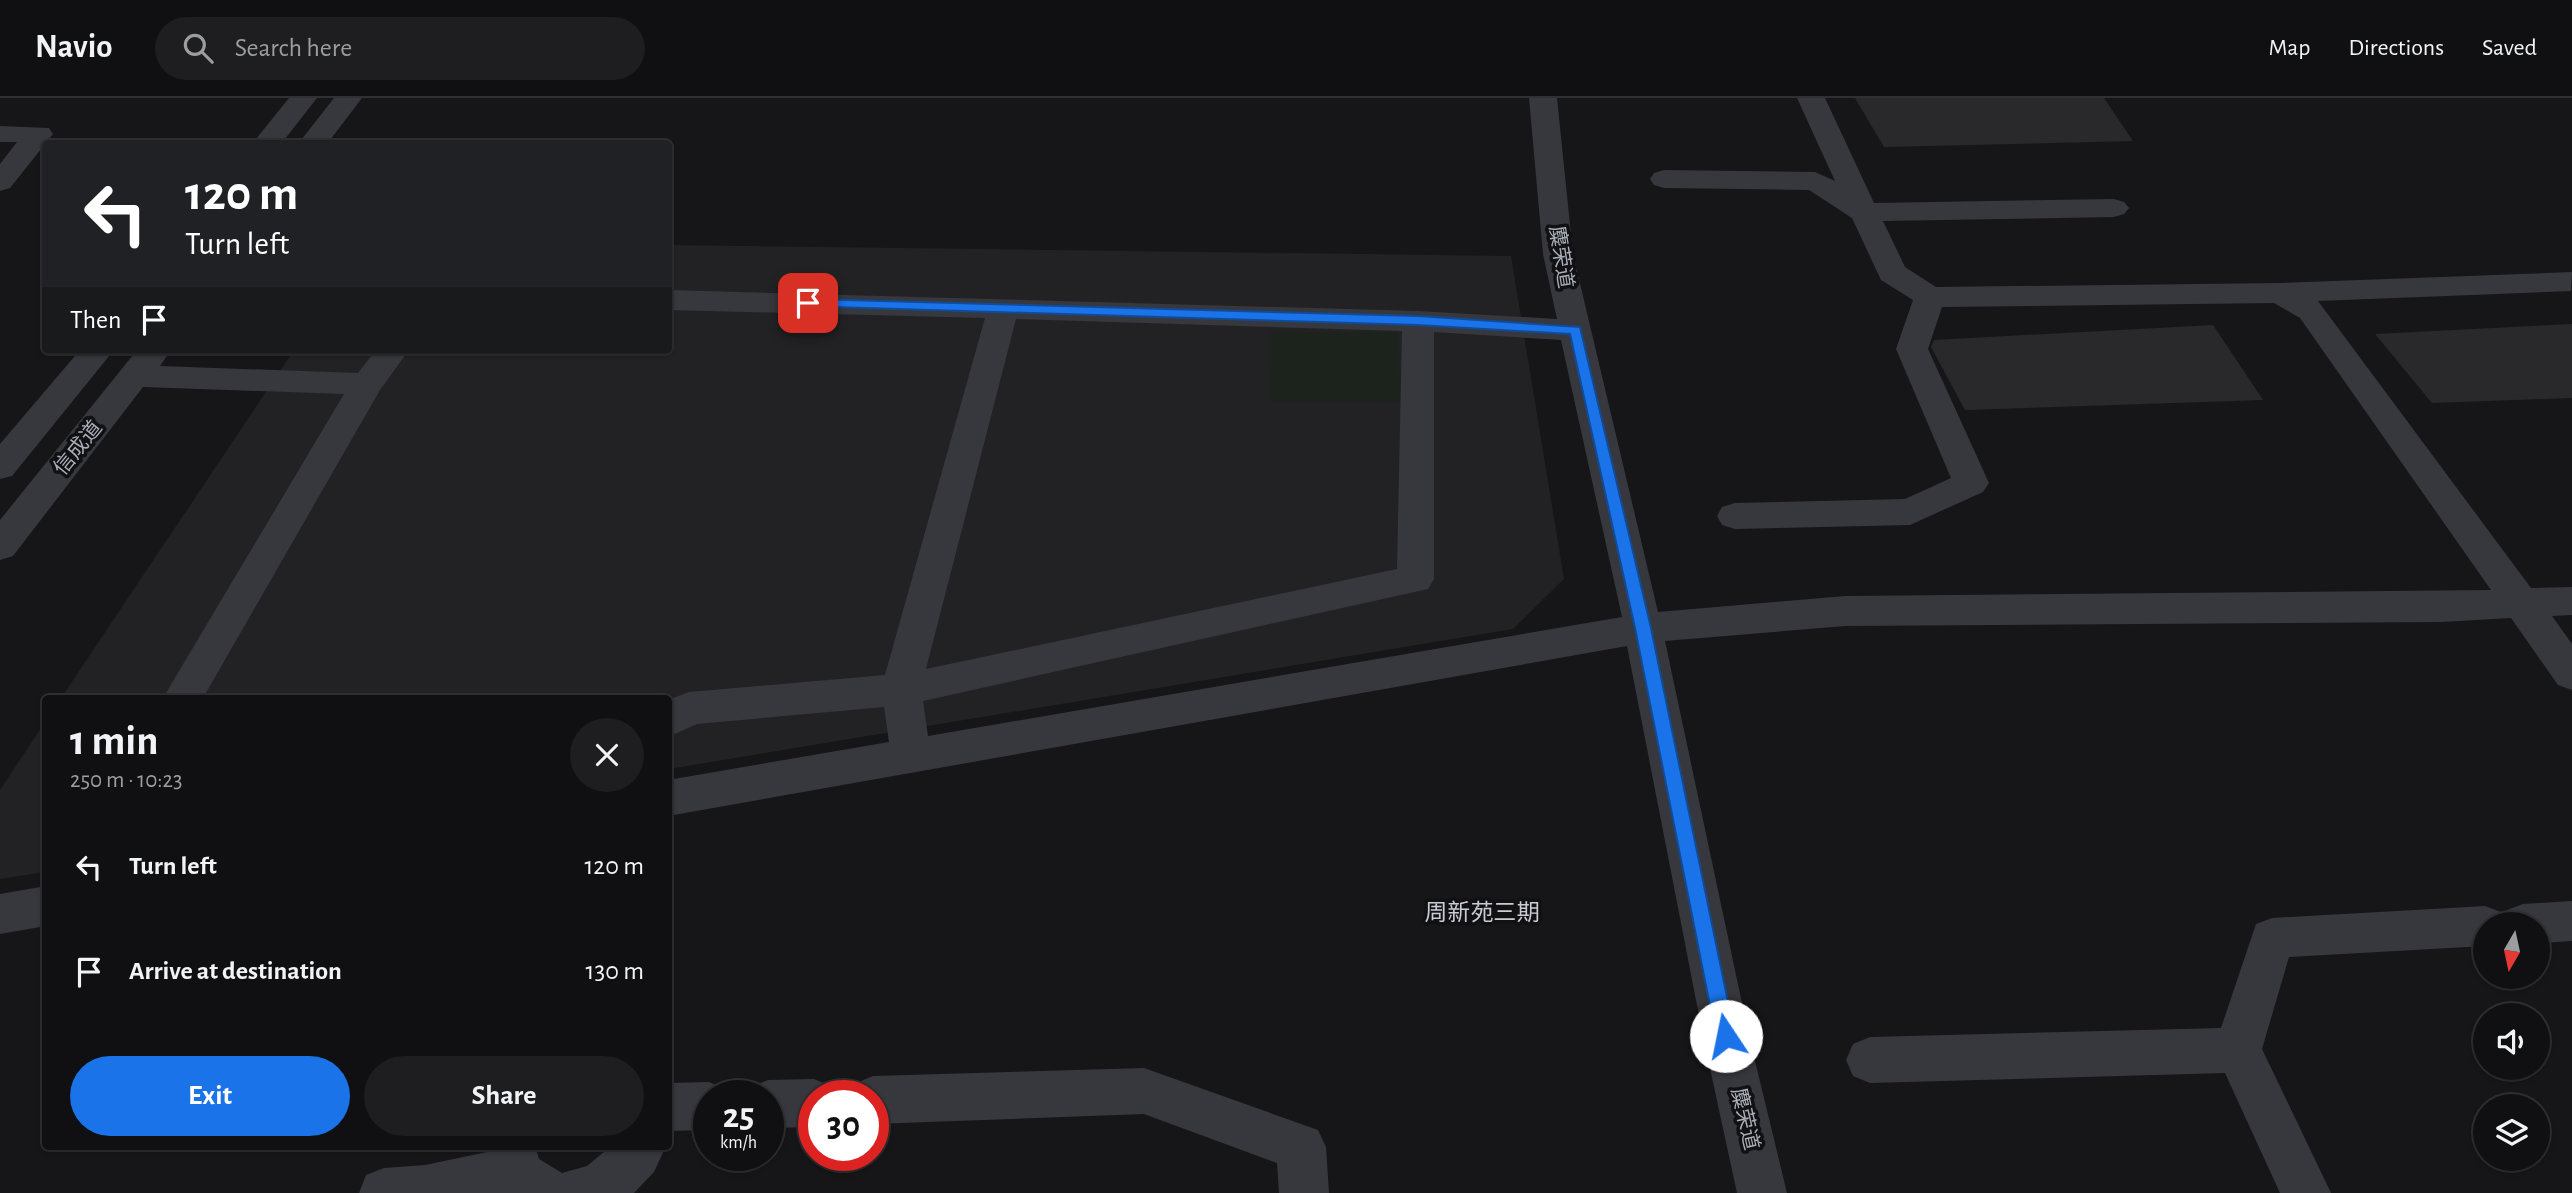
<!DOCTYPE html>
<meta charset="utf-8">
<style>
:root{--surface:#101012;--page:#1e1e20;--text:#f1f3f6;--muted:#9c9d9f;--line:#303032;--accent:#1a73e8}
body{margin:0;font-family:"Alegreya Sans","Noto Sans SC",sans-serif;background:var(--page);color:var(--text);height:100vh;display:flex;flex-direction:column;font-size:26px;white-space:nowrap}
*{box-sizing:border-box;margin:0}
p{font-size:23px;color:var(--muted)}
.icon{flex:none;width:38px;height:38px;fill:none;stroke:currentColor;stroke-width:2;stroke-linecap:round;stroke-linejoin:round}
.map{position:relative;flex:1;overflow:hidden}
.side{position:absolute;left:42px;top:597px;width:630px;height:455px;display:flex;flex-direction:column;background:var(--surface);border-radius:7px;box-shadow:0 2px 5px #0004,0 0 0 2px var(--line)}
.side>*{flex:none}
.hud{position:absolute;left:42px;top:42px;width:630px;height:214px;border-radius:7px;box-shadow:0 2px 5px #0004,0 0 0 2px var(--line);background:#202124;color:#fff;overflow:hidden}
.needle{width:46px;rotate:189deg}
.controls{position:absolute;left:2473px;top:814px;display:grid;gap:14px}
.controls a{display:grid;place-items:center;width:77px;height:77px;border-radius:50%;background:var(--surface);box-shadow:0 2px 5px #0004,0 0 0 2px var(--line);font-size:35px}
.speed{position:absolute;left:693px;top:982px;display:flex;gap:14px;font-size:35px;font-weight:700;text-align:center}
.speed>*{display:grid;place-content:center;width:91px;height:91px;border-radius:50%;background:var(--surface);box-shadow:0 2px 5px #0004,0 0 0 2px var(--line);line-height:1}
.speed small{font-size:18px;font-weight:400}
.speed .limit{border:10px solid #d22;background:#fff;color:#111}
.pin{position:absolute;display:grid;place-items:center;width:60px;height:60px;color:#fff;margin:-30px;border-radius:14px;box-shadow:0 4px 10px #0006}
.me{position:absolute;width:77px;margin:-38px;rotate:349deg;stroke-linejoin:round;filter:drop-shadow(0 0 5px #0008)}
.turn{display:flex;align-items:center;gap:24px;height:147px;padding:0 28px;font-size:32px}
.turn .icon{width:91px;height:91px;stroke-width:2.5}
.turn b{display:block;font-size:49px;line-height:60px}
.then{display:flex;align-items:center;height:66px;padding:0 28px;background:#0003;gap:14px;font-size:26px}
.round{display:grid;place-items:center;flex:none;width:74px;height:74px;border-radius:37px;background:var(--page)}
.headline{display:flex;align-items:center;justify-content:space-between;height:119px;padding:0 28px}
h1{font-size:42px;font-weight:700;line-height:52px}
.primary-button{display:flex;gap:14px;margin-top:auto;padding:14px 28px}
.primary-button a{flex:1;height:80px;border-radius:42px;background:var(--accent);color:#fff;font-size:28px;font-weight:700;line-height:80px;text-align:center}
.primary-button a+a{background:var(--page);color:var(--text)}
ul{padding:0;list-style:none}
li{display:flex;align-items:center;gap:21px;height:105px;padding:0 28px}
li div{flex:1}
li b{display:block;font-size:26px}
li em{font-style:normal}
header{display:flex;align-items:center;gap:42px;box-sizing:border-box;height:98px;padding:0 35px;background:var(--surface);border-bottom:2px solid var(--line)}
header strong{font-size:33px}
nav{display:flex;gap:38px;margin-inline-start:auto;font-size:24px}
.search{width:490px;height:63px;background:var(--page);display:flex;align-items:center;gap:18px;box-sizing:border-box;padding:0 24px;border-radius:38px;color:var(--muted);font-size:26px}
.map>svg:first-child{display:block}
.built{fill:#222225}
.green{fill:#1c231d}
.building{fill:#29292c}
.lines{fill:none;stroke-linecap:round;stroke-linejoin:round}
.minor{fill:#37383d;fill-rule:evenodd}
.route{fill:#1a73e8;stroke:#114b97;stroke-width:2}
.labels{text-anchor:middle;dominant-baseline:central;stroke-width:7;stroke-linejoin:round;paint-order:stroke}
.street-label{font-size:21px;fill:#a8adb8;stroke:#111113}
.neighbourhood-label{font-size:23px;fill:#c9ccd4;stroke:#111113}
</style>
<header>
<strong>Navio</strong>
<div class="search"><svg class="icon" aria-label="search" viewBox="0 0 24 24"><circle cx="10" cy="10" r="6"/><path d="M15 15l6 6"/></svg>Search here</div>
<nav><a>Map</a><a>Directions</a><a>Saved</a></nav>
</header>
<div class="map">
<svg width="2572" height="1095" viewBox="0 0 2572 1095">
<rect width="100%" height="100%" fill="#161618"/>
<!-- built -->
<g class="built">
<path d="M669,147l842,11 53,323 -51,50 -844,140 -1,-71h-607l233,-348h374z"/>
<path d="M45,624v150l-45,7v-89z"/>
</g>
<!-- green -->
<path class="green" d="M1271,234h126l4,70 -131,-1z"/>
<!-- building -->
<g class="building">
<path d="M1855,0h249l29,43 -249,6z"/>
<path d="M2572,226v74l-140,5 -57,-69z"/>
<path d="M2213,227l50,75 -298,10 -34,-63 3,-7z"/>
</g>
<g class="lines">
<!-- minor -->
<g class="minor">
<path d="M289,0h28l-36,46h-29z"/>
<path d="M334,0h28l-35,46h-29z"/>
<path d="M1529,0h28l16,156 85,358 187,-16 646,-6 -191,-272 -26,-15 -332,4 -14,42 61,134 -6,9 -73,33 -175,4 -13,-4 -5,-9 5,-9 13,-4 170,-4 46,-21 -55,-129 17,-49 -32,-20 -29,-62 -43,-28 -145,-2 -10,-3 -4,-6 4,-6 10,-3 151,2 20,9 -38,-83h28l49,105 240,-4 10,3 5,6 -5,6 -10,3 -231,4 22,46 31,20 344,-4 292,-11 -1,19 -253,10 213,287 41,-1v28l-20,1 20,28v46l-14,-5 -47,-67 -70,4 -596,4 -180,15 84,395 38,157h-50l-34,-157 -76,-390 -959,170v-36l221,-38 -5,-35 -187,17 -29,13v-37l21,-8 196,-17 100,-357 -317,-8v-20l750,21 139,8 -14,-65zM1016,221l386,12 -5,238 -471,100zM1434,234l127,8 61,277 -694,119 -5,-35 505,-112 6,-10z"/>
<path d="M0,28l49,2 4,6 -43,54 -10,3v-27l17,-22h-17z"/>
<path d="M80,252h34l-102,126 -12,3v-35z"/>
<path d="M137,252h34l-11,16 198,7 18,-23h33l-29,40 -177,308h-40l181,-304 -201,-7 -130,169 -13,4v-40z"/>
<path d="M46,788v40l-46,8v-40z"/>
<path d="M2572,803v40l-34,2v-19h-53v22l-196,11 -27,92 69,144h-51l-55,-120 -355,10 -17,-7 -7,-16 7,-16 17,-7 351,-9 35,-104 16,-6 213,-12 16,6 3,6 3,-8 16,-6z"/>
<path d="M1144,970l174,62 8,17 3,46h-50l-2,-30 -133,-49 -271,10v-28h-22l5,-13 17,-7z"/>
<path d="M814,981l17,7 4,10h-21v31l-46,1v-32h-20l3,-9 17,-7z"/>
<path d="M709,984l17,7 3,7h-20v34l-41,1v-48z"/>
<path d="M486,1048h49l4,13 23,14 25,-7 24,-20h55l-12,26 -20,21h-275l7,-18 18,-7 41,-3 62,-13z"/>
</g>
</g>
<!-- route -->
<path class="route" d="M808,201l610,17 162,11 71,301 84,408 -3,7 -6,2 -7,-2 -3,-7 -81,-408 -65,-294 -152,-9 -615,-19 -2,-3z"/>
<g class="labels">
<!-- street labels -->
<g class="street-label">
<text transform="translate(1561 159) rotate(81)">麋荣道</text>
<text transform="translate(78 350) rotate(-51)">信成道</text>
<text transform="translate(1745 1021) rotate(77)">麋荣道</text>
</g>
<!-- neighbourhood labels -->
<g class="neighbourhood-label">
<text x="1482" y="815">周新苑三期</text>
</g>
</g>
</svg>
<div class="controls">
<a><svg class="needle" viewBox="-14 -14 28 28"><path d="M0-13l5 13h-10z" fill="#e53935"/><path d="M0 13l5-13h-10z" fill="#9c9d9f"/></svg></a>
<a><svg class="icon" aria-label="sound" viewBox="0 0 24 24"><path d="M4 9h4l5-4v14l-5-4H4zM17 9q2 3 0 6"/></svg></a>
<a><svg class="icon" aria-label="layers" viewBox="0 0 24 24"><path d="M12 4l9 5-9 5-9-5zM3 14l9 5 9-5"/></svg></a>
</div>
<div class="speed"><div>25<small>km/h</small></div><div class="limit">30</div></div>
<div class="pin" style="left:808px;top:205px;background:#d93025"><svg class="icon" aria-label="arrive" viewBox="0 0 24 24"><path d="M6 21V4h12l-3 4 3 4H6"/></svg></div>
<svg class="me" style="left:1726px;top:938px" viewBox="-20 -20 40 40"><circle r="19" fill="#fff"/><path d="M0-13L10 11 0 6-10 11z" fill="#1a73e8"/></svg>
<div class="hud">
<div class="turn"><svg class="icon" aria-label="left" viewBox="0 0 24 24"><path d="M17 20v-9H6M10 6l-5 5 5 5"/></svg><div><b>120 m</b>Turn left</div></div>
<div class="then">Then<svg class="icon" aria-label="arrive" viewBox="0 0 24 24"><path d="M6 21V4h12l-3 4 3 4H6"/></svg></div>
</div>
<section class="side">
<div class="headline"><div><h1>1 min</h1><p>250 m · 10:23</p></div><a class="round"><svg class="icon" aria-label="close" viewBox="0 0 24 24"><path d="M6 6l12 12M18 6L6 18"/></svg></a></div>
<ul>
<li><svg class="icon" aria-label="left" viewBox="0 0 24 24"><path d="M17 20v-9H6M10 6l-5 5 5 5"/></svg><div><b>Turn left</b></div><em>120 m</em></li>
<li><svg class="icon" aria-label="arrive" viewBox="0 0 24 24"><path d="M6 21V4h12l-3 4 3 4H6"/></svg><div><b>Arrive at destination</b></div><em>130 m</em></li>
</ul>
<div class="primary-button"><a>Exit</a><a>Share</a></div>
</section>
</div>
